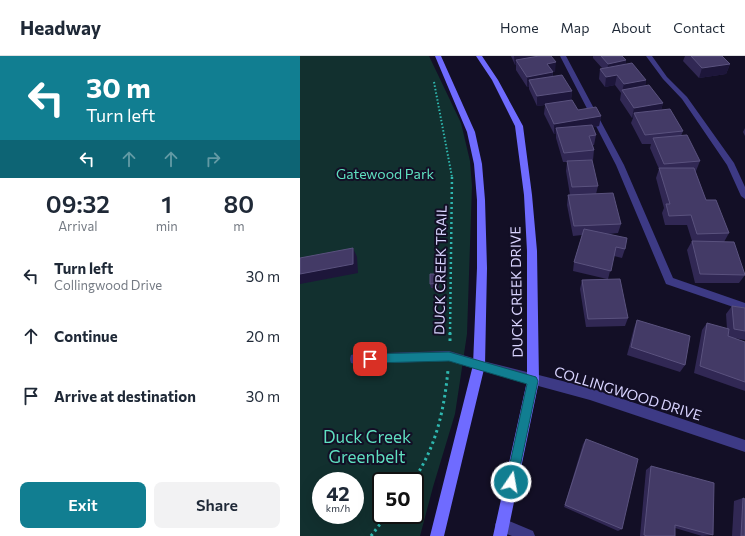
<!DOCTYPE html>
<style>
:root{--surface:#fff;--page:#f2f2f3;--text:#1f2937;--muted:#747a83;--line:#e0e1e3;--accent:#117e91}
body{margin:0;font-family:Commissioner,sans-serif;background:var(--page);color:var(--text);height:100vh;display:flex;flex-direction:column;font-size:15px;white-space:nowrap}
*{box-sizing:border-box;margin:0}
p{font-size:13px;color:var(--muted)}
.icon{flex:none;width:22px;height:22px;fill:none;stroke:currentColor;stroke-width:2;stroke-linecap:round;stroke-linejoin:round}
.map{position:relative;flex:1;overflow:hidden}
.drawer{display:flex;flex-direction:column;background:var(--surface);width:300px}
.drawer>*{flex:none}
.banner{background:#117e91;color:#fff;overflow:hidden}
.speed{position:absolute;left:12px;top:416px;display:flex;gap:8px;font-size:20px;font-weight:700;text-align:center}
.speed>*{display:grid;place-content:center;width:52px;height:52px;border-radius:50%;background:var(--surface);box-shadow:0 4px 16px #0002;line-height:1}
.speed small{font-size:10px;font-weight:400}
.speed .limit{border:2px solid #111;border-radius:6px;background:#fff;color:#111}
.pin{position:absolute;display:grid;place-items:center;width:34px;height:34px;color:#fff;margin:-17px;border-radius:8px;box-shadow:0 2px 6px #0006}
.me{position:absolute;width:44px;margin:-22px;rotate:12deg;stroke-linejoin:round;filter:drop-shadow(0 0 3px #0008)}
.turn{display:flex;align-items:center;gap:14px;height:84px;padding:0 20px;font-size:18px}
.turn .icon{width:52px;height:52px;stroke-width:2.5}
.turn b{display:block;font-size:28px;line-height:34px}
.lanes{display:flex;align-items:center;height:38px;padding:0 20px;background:#0003;justify-content:center;gap:20px;direction:ltr}
.lanes .off{opacity:.35}
.eta{display:flex;justify-content:space-evenly;align-items:center;height:68px;text-align:center}
.eta b{font-size:24px;font-weight:600;line-height:28px}
.cta{display:flex;gap:8px;margin-top:auto;padding:8px 20px}
.cta a{flex:1;height:46px;border-radius:8px;background:var(--accent);color:#fff;font-size:16px;font-weight:600;line-height:46px;text-align:center}
.cta a+a{background:var(--page);color:var(--text)}
ul{padding:0;list-style:none}
li{display:flex;align-items:center;gap:12px;height:60px;padding:0 20px}
li div{flex:1}
li b{display:block;font-size:15px}
li em{font-style:normal}
header{display:flex;align-items:center;gap:24px;box-sizing:border-box;height:56px;padding:0 20px;background:var(--surface);border-bottom:1px solid var(--line)}
header strong{font-size:19px}
nav{display:flex;gap:22px;margin-inline-start:auto;font-size:14px}
main{display:flex;flex:1;min-height:0}
.map>svg:first-child{display:block}
.green{fill:#12302f;fill-rule:evenodd}
.lines{fill:none;stroke-linecap:round;stroke-linejoin:round}
.path-far2{stroke:#2fb8b0;stroke-width:2;stroke-dasharray:1.5 2;stroke-linecap:butt}
.path-far1{stroke:#2fb8b0;stroke-width:2.5;stroke-dasharray:2 3;stroke-linecap:butt}
.path{stroke:#2fb8b0;stroke-width:3;stroke-dasharray:2.5 3.5;stroke-linecap:butt}
.lane{fill:#3d3a85;fill-rule:evenodd}
.street{fill:#3d3a85;fill-rule:evenodd}
.secondary{fill:#6f6bff;fill-rule:evenodd}
.wall{fill:#312854}
.shaded-wall{fill:#1d163a}
.building{fill:#433a66;stroke:#5a527e}
.route{fill:#117e91;stroke:#0b525e}
.labels{text-anchor:middle;dominant-baseline:central;stroke-width:4;stroke-linejoin:round;paint-order:stroke}
.park-label{font-size:14px;fill:#5fe0c0;stroke:#130f26}
.street-label{font-size:14px;fill:#d9d4ff;stroke:#130f26}
.near-park-label{font-size:17px;fill:#5fe0c0;stroke:#130f26}
</style>
<header>
<strong>Headway</strong>
<nav><a>Home</a><a>Map</a><a>About</a><a>Contact</a></nav>
</header>
<main>
<section class="drawer">
<div class="banner">
<div class="turn"><svg class="icon" aria-label="left" viewBox="0 0 24 24"><path d="M17 20v-9H6M10 6l-5 5 5 5"/></svg><div><b>30 m</b>Turn left</div></div>
<div class="lanes"><svg class="icon" aria-label="left" viewBox="0 0 24 24"><path d="M17 20v-9H6M10 6l-5 5 5 5"/></svg><svg class="icon off" aria-label="ahead" viewBox="0 0 24 24"><path d="M12 20V5M6 11l6-6 6 6"/></svg><svg class="icon off" aria-label="ahead" viewBox="0 0 24 24"><path d="M12 20V5M6 11l6-6 6 6"/></svg><svg class="icon off" aria-label="right" viewBox="0 0 24 24"><path d="M7 20v-9h11M14 6l5 5-5 5"/></svg></div>
</div>
<div class="eta">
<div><b>09:32</b><p>Arrival</p></div>
<div><b>1</b><p>min</p></div>
<div><b>80</b><p>m</p></div>
</div>
<ul>
<li><svg class="icon" aria-label="left" viewBox="0 0 24 24"><path d="M17 20v-9H6M10 6l-5 5 5 5"/></svg><div><b>Turn left</b><p>Collingwood Drive</p></div><em>30 m</em></li>
<li><svg class="icon" aria-label="ahead" viewBox="0 0 24 24"><path d="M12 20V5M6 11l6-6 6 6"/></svg><div><b>Continue</b></div><em>20 m</em></li>
<li><svg class="icon" aria-label="arrive" viewBox="0 0 24 24"><path d="M6 21V4h12l-3 4 3 4H6"/></svg><div><b>Arrive at destination</b></div><em>30 m</em></li>
</ul>
<div class="cta"><a>Exit</a><a>Share</a></div>
</section>
<div class="map">
<svg width="445" height="480" viewBox="0 0 445 480">
<rect width="100%" height="100%" fill="#130f26"/>
<!-- green -->
<path class="green" d="M0,0h129l32,67 9,38 2,25 -5,148 -7,47 -5,33 -22,73 -13,49h-120zM21,425h34v34h-34zM81,425h34v34h-34z"/>
<g class="lines">
<!-- path-far2 -->
<path class="path-far2" d="M134,26l18,95"/>
<!-- path-far1 -->
<path class="path-far1" d="M150,278l2,-158"/>
<!-- path -->
<g class="path">
<path d="M150,285v-8"/>
<path d="M113,425c23,-34 31,-70 35,-111"/>
<path d="M71,480l16,-21"/>
</g>
<!-- lane -->
<g class="lane">
<path d="M260,0h6l58,109 49,113 72,25v8l-79,-27 -50,-119z"/>
<path d="M149,295l34,10 2,4 -2,4 -4,1 -30,-9 -94,3 -4,-1 -1,-4 1,-4 4,-1z"/>
<path d="M202,462l31,13 2,5h-23l-15,-6 -2,-5 2,-5z"/>
</g>
<!-- street -->
<g class="street">
<path d="M346,0h6l15,21 20,20 47,66 11,24v12l-4,-3 -14,-31 -45,-66 -19,-20z"/>
<path d="M179,304l111,28 155,52v12l-155,-52 -111,-30 -4,-1 -2,-4 2,-4z"/>
</g>
<!-- secondary -->
<g class="secondary">
<path d="M135,0h6l34,76 7,32 3,36 2,68 -2,97 -41,171h-14l43,-171 4,-97v-68l-3,-36 -7,-32z"/>
<path d="M176,0h6l16,24 25,46 9,69 5,56 2,130 -32,155h-14l34,-155v-130l-3,-56 -9,-69 -23,-46z"/>
</g>
</g>
<!-- wall -->
<g class="wall">
<path d="M211,0h24v1l20,15h-2v4l19,15 -1,9 7,10 23,6 -2,10 -6,1 3,8 -2,10h-1l1,5 -1,10h-7l12,26 -2,8 25,30 -3,9 -10,1 17,15 -3,9 -8,-2 -6,23 20,39 -3,8 -39,1 -6,-38 2,-9 25,-1 -34,-8 1,-9 8,-27 -9,1 -6,-31 1,-10h2l-4,-24 1,-9h-4l-7,-24v-5l-2,1 -10,-20 1,-9 -8,1 -8,-17v-2h-2l-11,-17v-5h-1z"/>
<path d="M293,0h29l4,4 -1,5 21,15 -1,6 18,17 -2,7 22,21 -2,5 19,25 -4,10h-1l11,29 23,33 -5,9 21,32v1l-6,8h-44l-8,-33 5,-9 -5,-16h-22l-3,-12 2,-5 -8,-30 3,-9 -9,-21 1,-4h-9l-11,-21 2,-5h-1l-12,-18 1,-7 -6,-8 -10,2 -6,-8 1,-10 2,-1 -9,-10z"/>
<path d="M385,0h37l8,8 -4,10 -27,4 -16,-17z"/>
<path d="M445,72v8l-2,-4z"/>
<path d="M138,218l1,4v10h-8l-1,-4z"/>
<path d="M432,250l13,2v32l-11,-2 11,4v49l-51,-18 8,-43 5,-7 20,6 -1,-15z"/>
<path d="M337,264l48,45 -5,7 -53,-17 7,-27z"/>
<path d="M286,383l36,90 -4,2 -54,-24 19,-63z"/>
<path d="M351,410l62,69 -11,1 -27,-8v8h-35l6,-66z"/>
<path d="M443,442l2,38h-13l2,-35z"/>
</g>
<!-- shaded-wall -->
<g class="shaded-wall">
<path d="M214,0h21v7l-19,-3v5h-1z"/>
<path d="M326,4l-2,10 -17,4 1,-10z"/>
<path d="M256,6l-1,10h-2l-1,10 -23,-2v7h-2v-10l20,-13z"/>
<path d="M430,8l-4,10 -27,4 3,-10z"/>
<path d="M317,19l-2,10 -10,2 1,-10z"/>
<path d="M346,24l-2,10 -22,1 2,-7z"/>
<path d="M272,35l-1,10 -26,3v1l-8,1v-10z"/>
<path d="M363,47l-3,10h-26l-1,5h-1l2,-10z"/>
<path d="M301,60l-2,10 -41,7 -2,-5v5l-2,1v-10z"/>
<path d="M53,192l4,9 1,16 -58,11v-10z"/>
<path d="M138,218l1,4v10l-1,-5z"/>
</g>
<!-- building -->
<g class="building">
<path d="M239,0h12l5,6 -9,2 6,8 -26,5 -11,-17z"/>
<path d="M301,0h21l4,4 -18,4z"/>
<path d="M391,0h31l8,8 -28,4z"/>
<path d="M332,7l14,17 -22,4 -7,-9 -11,2 -6,-8z"/>
<path d="M262,19l10,16 -35,5 -8,-16z"/>
<path d="M349,29l14,18 -29,5 -12,-18z"/>
<path d="M272,44l6,10 18,-3 5,9 -47,8 -9,-20z"/>
<path d="M370,53l13,22 -38,4 -11,-22z"/>
<path d="M292,69l4,10 -7,1 5,14 -30,3 -8,-25z"/>
<path d="M387,79l13,26 -36,3 -11,-26z"/>
<path d="M292,104l6,26 -26,1 -5,-26z"/>
<path d="M359,112h35l12,32h10l13,33 -32,1 -6,-19 -22,1 -3,-12h4z"/>
<path d="M313,137l8,31 -47,2 -6,-31z"/>
<path d="M284,173l43,9 -2,11 -9,-2 -5,24 -37,-9z"/>
<path d="M392,185l42,1 11,33 -45,-1z"/>
<path d="M53,192v16l-53,10v-16z"/>
<path d="M130,218h8v9l-8,1z"/>
<path d="M320,223l8,39 -40,1 -6,-39z"/>
<path d="M432,250l13,2v23l-11,-2z"/>
<path d="M337,264l53,16 -5,29 -54,-18z"/>
<path d="M407,267l22,6 -1,7 17,6v40l-45,-16z"/>
<path d="M286,383l52,20 -16,70 -57,-24z"/>
<path d="M351,410l63,17 -1,52 -38,-10v11h-28l-3,-1z"/>
<path d="M443,442l2,1v37h-4z"/>
</g>
<!-- route -->
<path class="route" d="M149,296l87,25 2,4 -22,105 -5,2 -4,-2 -1,-4 21,-98 -78,-23 -79,2 -5,-4 5,-5z"/>
<g class="labels">
<!-- park labels -->
<g class="park-label">
<text x="85" y="117">Gatewood Park</text>
</g>
<!-- street labels -->
<g class="street-label">
<text transform="translate(140 214) rotate(-89)">DUCK CREEK TRAIL</text>
<text transform="translate(216 236) rotate(-91)">DUCK CREEK DRIVE</text>
<text transform="translate(328 337) rotate(17)">COLLINGWOOD DRIVE</text>
</g>
<!-- near-park labels -->
<g class="near-park-label">
<text x="67" y="380">Duck Creek<tspan x="67" dy="20">Greenbelt</tspan></text>
</g>
</g>
</svg>
<div class="speed"><div>42<small>km/h</small></div><div class="limit">50</div></div>
<div class="pin" style="left:70px;top:303px;background:#d93025"><svg class="icon" aria-label="arrive" viewBox="0 0 24 24"><path d="M6 21V4h12l-3 4 3 4H6"/></svg></div>
<svg class="me" style="left:211px;top:426px" viewBox="-20 -20 40 40"><circle r="17" fill="#117e91" stroke="#fff" stroke-width="3"/><path d="M0-11L8 9 0 5-8 9z" fill="#fff"/></svg>
</div>
</main>
